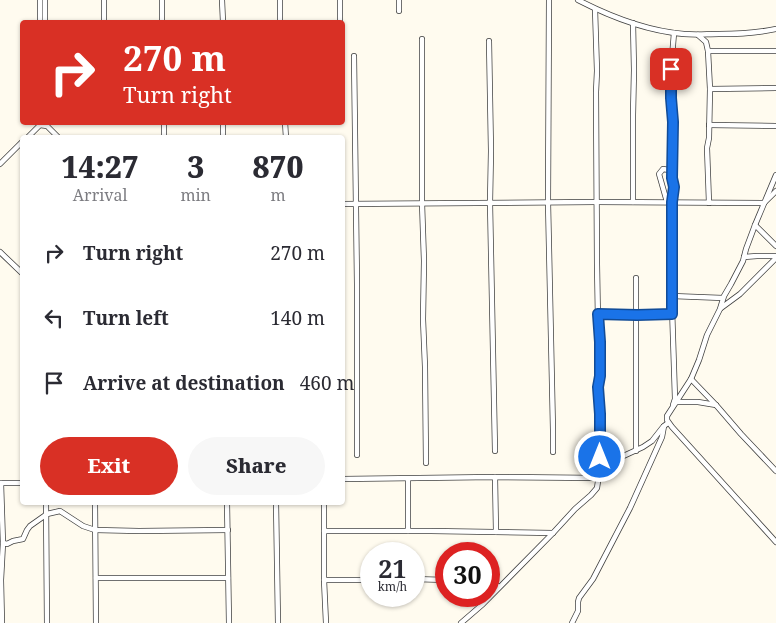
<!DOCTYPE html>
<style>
:root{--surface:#fff;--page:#f7f7f7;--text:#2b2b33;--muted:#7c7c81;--accent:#d93025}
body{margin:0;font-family:"Noto Serif",serif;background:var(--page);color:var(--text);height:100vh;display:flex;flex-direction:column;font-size:19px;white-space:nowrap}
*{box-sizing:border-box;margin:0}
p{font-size:16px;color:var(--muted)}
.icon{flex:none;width:28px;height:28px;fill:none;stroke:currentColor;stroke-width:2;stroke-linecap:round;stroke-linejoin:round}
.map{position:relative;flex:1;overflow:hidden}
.sheet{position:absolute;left:20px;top:135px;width:325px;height:370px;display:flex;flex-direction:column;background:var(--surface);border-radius:5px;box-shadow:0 1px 4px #0004}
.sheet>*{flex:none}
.guide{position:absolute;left:20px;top:20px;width:325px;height:105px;border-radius:5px;box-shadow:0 1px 4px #0004;background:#d93025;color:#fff;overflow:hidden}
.speed{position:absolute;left:360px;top:542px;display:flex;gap:10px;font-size:25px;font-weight:700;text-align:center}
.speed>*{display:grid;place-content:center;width:65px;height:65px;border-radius:50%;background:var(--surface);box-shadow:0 1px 4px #0004;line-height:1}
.speed small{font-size:12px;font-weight:400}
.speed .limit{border:8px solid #d22;background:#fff;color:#111}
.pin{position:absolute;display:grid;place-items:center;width:42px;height:42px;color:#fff;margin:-21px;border-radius:10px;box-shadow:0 2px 8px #0006}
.me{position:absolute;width:55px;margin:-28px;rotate:0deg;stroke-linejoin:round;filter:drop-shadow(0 0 4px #0008)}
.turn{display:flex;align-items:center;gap:18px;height:105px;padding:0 20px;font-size:22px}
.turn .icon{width:65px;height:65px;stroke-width:2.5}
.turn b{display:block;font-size:35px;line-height:42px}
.eta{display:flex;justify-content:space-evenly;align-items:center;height:85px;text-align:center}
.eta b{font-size:30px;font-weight:800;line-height:35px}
.button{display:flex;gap:10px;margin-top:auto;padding:10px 20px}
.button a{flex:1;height:58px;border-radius:30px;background:var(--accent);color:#fff;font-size:20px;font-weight:800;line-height:58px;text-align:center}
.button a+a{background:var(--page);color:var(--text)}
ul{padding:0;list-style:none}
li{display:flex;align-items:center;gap:15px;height:65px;padding:0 20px}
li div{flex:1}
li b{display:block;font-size:19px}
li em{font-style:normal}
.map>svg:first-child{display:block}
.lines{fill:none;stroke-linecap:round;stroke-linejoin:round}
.minor-casing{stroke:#414141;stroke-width:6}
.minor{stroke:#fff;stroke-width:4.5}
.route-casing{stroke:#114b97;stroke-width:12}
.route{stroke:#1a73e8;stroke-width:9}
</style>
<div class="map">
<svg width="776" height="623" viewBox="0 0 776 623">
<rect width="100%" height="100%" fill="#fffbef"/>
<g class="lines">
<defs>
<g id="minor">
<path d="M40,0v22"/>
<path d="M104,0v22"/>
<path d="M162,0v22"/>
<path d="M222,0l1,22"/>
<path d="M280,0v22"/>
<path d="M340,0v22"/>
<path d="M399,0v11"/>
<path d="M549,0l-1,202 5,228v22"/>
<path d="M578,0c33,17 69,31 106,34 12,1 23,0 35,0 19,0 38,-1 57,-5"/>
<path d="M45,22v-22"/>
<path d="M633,23l1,47 -1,45v87"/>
<path d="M698,35l8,7 2,9 2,38 -1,49 -2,10 2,55"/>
<path d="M422,39v164l2,58 -1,58 2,48 1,96"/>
<path d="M489,41l2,110 -1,52 5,248"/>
<path d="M708,51h68"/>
<path d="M354,56l3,228v171"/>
<path d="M710,89l66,-1"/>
<path d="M164,122v16"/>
<path d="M223,122v16"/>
<path d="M285,122l1,16"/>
<path d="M40,125l7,1 12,12"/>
<path d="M709,125l67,1"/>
<path d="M27,138l13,-13v-1"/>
<path d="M0,164l22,-22"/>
<path d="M776,175l-21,50 -9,24 -3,12 -12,23 -7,12 -4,13 -13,26 -8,25 -8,19 -24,37v4l5,7 104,115"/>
<path d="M667,202l-8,-28 4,-5 6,1 2,3"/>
<path d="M342,204l254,-2 168,1 12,-12"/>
<path d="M755,225l21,21"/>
<path d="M0,252l22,21"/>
<path d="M744,257l13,-1h19"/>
<path d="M672,296l51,2"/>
<path d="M721,308l19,-14 36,-36"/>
<path d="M598,314l39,1 34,-2"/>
<path d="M691,379l25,26 25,29 35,37"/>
<path d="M677,402h21l18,3"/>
<path d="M673,405l2,-6 -4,-123 1,-74 1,-15 -2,-9 2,-57 -2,-52 3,-36"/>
<path d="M636,451v-173"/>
<path d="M495,477l1,55"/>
<path d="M600,477l19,-19 24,-11 9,-6 11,-14"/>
<path d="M342,479l153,-2 104,1"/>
<path d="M0,483h22"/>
<path d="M1,483l2,60 -2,37 1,43"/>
<path d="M46,502l1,121"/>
<path d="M95,502l1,121"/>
<path d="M227,502l2,121"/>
<path d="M276,502l2,121"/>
<path d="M324,502v78l2,43"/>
<path d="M324,531h107l122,2"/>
<path d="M408,531v-52"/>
<path d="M3,543l4,1 6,-3 10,-2 4,-9 3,-4 17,-12 13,-3 23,15 12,4 44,1 89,-1"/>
<path d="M96,578h132"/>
<path d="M414,579l32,1"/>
<path d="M324,580h47"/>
<path d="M489,582l5,1 5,4"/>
<path d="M461,623l22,-19 70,-71 22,-24 16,-14 6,-7 3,-20v-54l-2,-27 2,-11v-34l-2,-21 -1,-57 -1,-172 1,-21 -2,-62"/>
<path d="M572,623l6,-12v-9l1,-4 14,-19 37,-71 32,-71 2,-11 4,-3"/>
</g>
</defs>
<!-- minor casing -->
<use href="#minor" class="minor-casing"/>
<!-- minor -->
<use href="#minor" class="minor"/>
</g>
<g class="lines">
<defs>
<path id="route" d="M600,457v-43l-2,-27 2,-11v-34l-2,-28 39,1 35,-1v-112l2,-15 -2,-9 1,-56 -2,-24v-29"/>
</defs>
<!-- route casing -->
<use href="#route" class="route-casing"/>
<!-- route -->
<use href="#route" class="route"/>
</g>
</svg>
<div class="speed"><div>21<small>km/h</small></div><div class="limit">30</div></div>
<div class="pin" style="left:671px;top:69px;background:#d93025"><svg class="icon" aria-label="arrive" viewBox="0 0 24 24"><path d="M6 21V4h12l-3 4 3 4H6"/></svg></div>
<svg class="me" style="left:600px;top:457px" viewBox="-20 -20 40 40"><circle r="17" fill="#1a73e8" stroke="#fff" stroke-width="3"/><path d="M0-11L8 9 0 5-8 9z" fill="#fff"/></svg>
<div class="guide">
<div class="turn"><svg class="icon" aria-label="right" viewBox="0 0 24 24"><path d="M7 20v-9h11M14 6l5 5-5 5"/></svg><div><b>270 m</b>Turn right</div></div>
</div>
<section class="sheet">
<div class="eta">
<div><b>14:27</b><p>Arrival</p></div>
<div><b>3</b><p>min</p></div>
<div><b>870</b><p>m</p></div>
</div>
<ul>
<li><svg class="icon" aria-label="right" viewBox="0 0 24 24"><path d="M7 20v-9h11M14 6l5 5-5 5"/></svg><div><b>Turn right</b></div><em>270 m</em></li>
<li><svg class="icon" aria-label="left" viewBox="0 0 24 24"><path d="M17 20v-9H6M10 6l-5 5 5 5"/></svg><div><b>Turn left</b></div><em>140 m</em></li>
<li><svg class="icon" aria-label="arrive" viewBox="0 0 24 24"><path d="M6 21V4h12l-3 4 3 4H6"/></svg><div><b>Arrive at destination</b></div><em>460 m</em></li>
</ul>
<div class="button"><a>Exit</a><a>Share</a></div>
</section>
</div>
